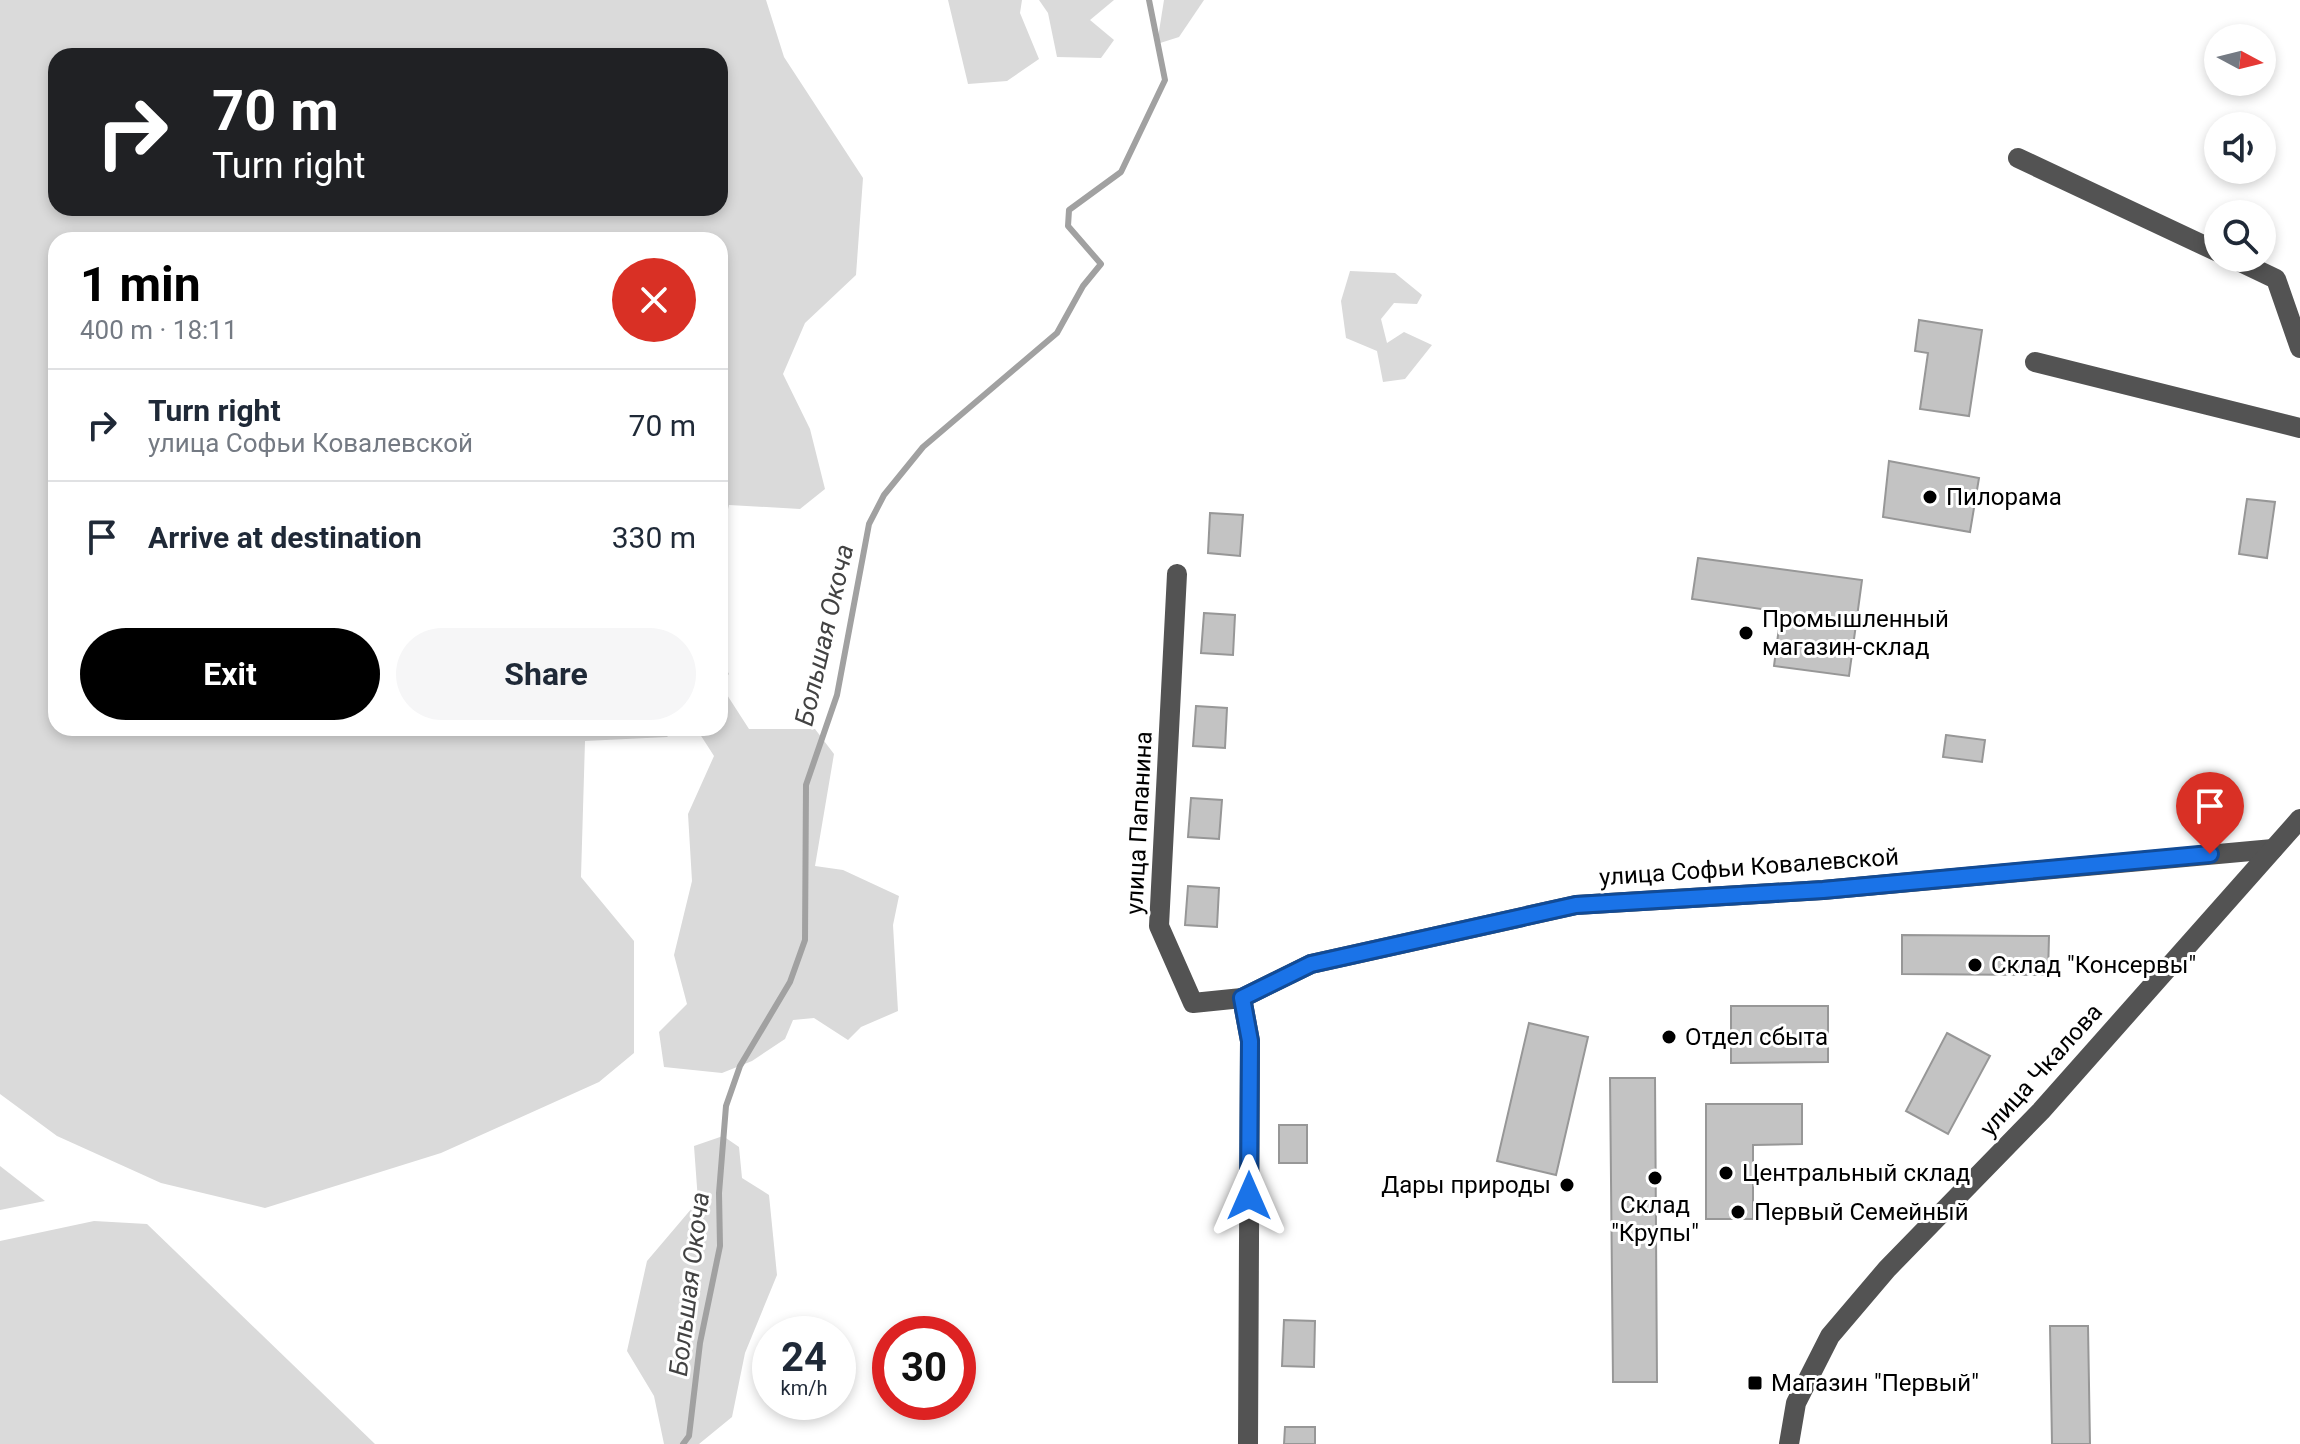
<!DOCTYPE html>
<meta charset="utf-8">
<style>
:root{--surface:#fff;--page:#f6f6f7;--text:#1f2937;--muted:#747a83;--line:#e0e1e3;--accent:#000}
body{margin:0;font-family:Roboto,sans-serif;background:var(--page);color:var(--text);height:100vh;display:flex;flex-direction:column;font-size:30px;white-space:nowrap}
*{box-sizing:border-box;margin:0}
p{font-size:26px;color:var(--muted)}
.icon{flex:none;width:44px;height:44px;fill:none;stroke:currentColor;stroke-width:2;stroke-linecap:round;stroke-linejoin:round}
.map{position:relative;flex:1;overflow:hidden}
.side{position:absolute;left:48px;top:232px;width:680px;height:504px;display:flex;flex-direction:column;background:var(--surface);border-radius:24px;box-shadow:0 4px 12px #0003}
.side>*{flex:none}
.top-card{position:absolute;left:48px;top:48px;width:680px;height:168px;border-radius:24px;box-shadow:0 4px 12px #0003;background:#202124;color:#fff;overflow:hidden}
.needle{width:52px;rotate:97deg}
.buttons{position:absolute;left:2204px;top:24px;display:grid;gap:16px}
.buttons a{display:grid;place-items:center;width:72px;height:72px;border-radius:50%;background:var(--surface);box-shadow:0 4px 12px #0003;font-size:40px}
.speed{position:absolute;left:752px;top:1316px;display:flex;gap:16px;font-size:40px;font-weight:700;text-align:center}
.speed>*{display:grid;place-content:center;width:104px;height:104px;border-radius:50%;background:var(--surface);box-shadow:0 4px 12px #0003;line-height:1}
.speed small{font-size:20px;font-weight:400}
.speed .limit{border:12px solid #d22;background:#fff;color:#111}
.pin{position:absolute;display:grid;place-items:center;width:68px;height:68px;color:#fff;margin:-82px -34px;border-radius:50% 50% 50% 0;rotate:-45deg;box-shadow:0 0 8px #0007}
.pin .icon{rotate:45deg}
.me{position:absolute;width:88px;margin:-44px;rotate:0deg;stroke-linejoin:round;filter:drop-shadow(0 0 6px #0008)}
.turn{display:flex;align-items:center;gap:28px;height:168px;padding:0 32px;font-size:36px}
.turn .icon{width:104px;height:104px;stroke-width:2.5}
.turn b{display:block;font-size:56px;line-height:68px}
.round{display:grid;place-items:center;flex:none;width:84px;height:84px;border-radius:42px;background:var(--page)}
.summary{display:flex;align-items:center;justify-content:space-between;height:136px;padding:0 32px}
h1{font-size:48px;font-weight:700;line-height:60px;color:var(--accent)}
.primary-button{display:flex;gap:16px;margin-top:auto;padding:16px 32px}
.primary-button a{flex:1;height:92px;border-radius:48px;background:var(--accent);color:#fff;font-size:32px;font-weight:700;line-height:92px;text-align:center}
.primary-button a+a{background:var(--page);color:var(--text)}
ul{padding:0;list-style:none}
li{display:flex;align-items:center;gap:24px;height:112px;padding:0 32px;border-top:2px solid var(--line)}
li div{flex:1}
li b{display:block;font-size:30px}
li em{font-style:normal}
.map>svg:first-child{display:block}
.green{fill:#dadada;fill-rule:evenodd}
.lines{fill:none;stroke-linecap:round;stroke-linejoin:round}
.stream{stroke:#a1a1a1;stroke-width:6}
.building{fill:#c3c3c3;stroke:#979797;stroke-width:2}
.minor{stroke:#535353;stroke-width:20}
.route-casing{stroke:#114b97;stroke-width:20}
.route{stroke:#1a73e8;stroke-width:14}
.poi-dot{fill:#000;stroke:#fff;stroke-width:3}
.labels{text-anchor:middle;dominant-baseline:central;stroke-width:6;stroke-linejoin:round;paint-order:stroke}
.poi-label{font-size:24px;fill:#000;stroke:#fff;text-anchor:start}
.street-label{font-size:24px;fill:#000;stroke:#fff}
.water-label{font-size:26px;font-style:italic;fill:#424242;stroke:#fff}
</style>
<div class="map">
<svg width="2300" height="1444" viewBox="0 0 2300 1444">
<rect width="100%" height="100%" fill="#fff"/>
<!-- green -->
<g class="green">
<path d="M0,0h766l18,57 79,121 -7,97 -51,48 -22,51 27,55 15,60 -25,20 -71,-4 -9,38v-303h-664v488h620l-9,9 -82,4 -4,136 53,64v112l-35,29 -158,71 -176,55 -104,-25 -104,-47 -57,-42zM720,56v152h-664v-152z"/>
<path d="M948,0h74l-2,13 19,46 -32,22 -39,3z"/>
<path d="M1039,0h75l-24,20 24,20 -13,18 -44,-1 -9,-44z"/>
<path d="M1164,0h40l-25,37 -22,7z"/>
<path d="M1350,271l45,2 27,22 -5,9 -23,-1 -13,16 6,24 17,-11 28,13 -27,34 -22,3 -6,-31 -31,-13 -5,-37z"/>
<path d="M720,657l9,17 -9,10 29,45h66l19,25 -19,112 28,4 56,26 -6,29 5,86 -37,16 -13,13 -34,-22 -21,2 -8,19 -33,22 -30,12 -58,-6 -5,-35 28,-28 -13,-49 18,-74 -4,-67 26,-58 -18,-28h24z"/>
<path d="M723,1136l16,11 3,31 27,17 8,80 -32,78 -13,64 -33,27h-35l-10,-48 -27,-45 20,-90 51,-60 -4,-55z"/>
<path d="M0,1166l45,35 -45,9z"/>
<path d="M94,1221l53,3 228,220h-375v-203z"/>
</g>
<g class="lines">
<!-- stream -->
<path class="stream" d="M683,1444l6,-8 11,-93 20,-97 -1,-53 7,-87 14,-40 50,-84 15,-42 1,-155 31,-90 32,-171 15,-29 39,-48 134,-114 26,-47 18,-22 -33,-38 1,-16 52,-38 44,-92 -16,-80"/>
</g>
<!-- building -->
<g class="building">
<path d="M1919,320l63,10 -13,86 -49,-7 8,-56 -13,-2z"/>
<path d="M1889,461l90,17 -9,54 -87,-15z"/>
<path d="M2247,499l28,3 -8,56 -28,-4z"/>
<path d="M1210,513l33,2 -3,41 -32,-3z"/>
<path d="M1698,558l164,22 -13,96 -75,-10 7,-54 -89,-13z"/>
<path d="M1204,613l31,2 -2,40 -32,-2z"/>
<path d="M1196,706l31,2 -2,40 -32,-2z"/>
<path d="M1946,735l39,5 -3,22 -39,-5z"/>
<path d="M1191,798l31,2 -3,39 -31,-2z"/>
<path d="M1188,886l31,2 -2,39 -32,-2z"/>
<path d="M1902,935l147,1 -1,39 -146,-1z"/>
<path d="M1731,1006h97v56l-97,1z"/>
<path d="M1529,1023l59,14 -32,138 -59,-14z"/>
<path d="M1947,1033l43,23 -42,78 -42,-23z"/>
<path d="M1610,1078h45l2,304h-44z"/>
<path d="M1706,1104h96v40l-49,1v74h-47z"/>
<rect x="1279" y="1125" width="28" height="38"/>
<path d="M1284,1320l31,1 -1,46 -32,-1z"/>
<path d="M2050,1326h38l2,118h-38z"/>
<path d="M1285,1427h30v17h-31z"/>
</g>
<g class="lines">
<!-- minor -->
<g class="minor">
<path d="M2018,158l200,94"/>
<path d="M2232,258l44,21 24,69"/>
<path d="M2035,362l265,66"/>
<path d="M1177,574l-18,352 34,77 49,-5 8,43 -2,403"/>
<path d="M1242,998l69,-34 265,-59 247,-15 450,-41"/>
<path d="M1789,1444l7,-41 34,-67 57,-67 154,-158 259,-292"/>
</g>
</g>
<g class="lines">
<defs>
<path id="route" d="M1249,1196l1,-155 -8,-43 69,-34 265,-59 247,-15 387,-36"/>
</defs>
<!-- route casing -->
<use href="#route" class="route-casing"/>
<!-- route -->
<use href="#route" class="route"/>
</g>
<!-- markers -->
<g class="poi-dot">
<circle cx="1930" cy="497" r="8"/>
<circle cx="1746" cy="633" r="8"/>
<circle cx="1975" cy="965" r="8"/>
<circle cx="1669" cy="1037" r="8"/>
<circle cx="1726" cy="1173" r="8"/>
<circle cx="1655" cy="1178" r="8"/>
<circle cx="1567" cy="1185" r="8"/>
<circle cx="1738" cy="1212" r="8"/>
<rect x="1747" y="1375" width="16" height="16" rx="4"/>
</g>
<g class="labels">
<!-- poi labels -->
<g class="poi-label">
<text x="1946" y="497">Пилорама</text>
<text x="1762" y="619">Промышленный<tspan x="1762" dy="28">магазин-склад</tspan></text>
<text x="1991" y="965">Склад "Консервы"</text>
<text x="1685" y="1037">Отдел сбыта</text>
<text x="1742" y="1173">Центральный склад</text>
<text x="1551" y="1185" text-anchor="end">Дары природы</text>
<text x="1655" y="1205" text-anchor="middle">Склад<tspan x="1655" dy="28">"Крупы"</tspan></text>
<text x="1754" y="1212">Первый Семейный</text>
<text x="1771" y="1383">Магазин "Первый"</text>
</g>
<!-- street labels -->
<g class="street-label">
<text transform="translate(1139 823) rotate(-87)">улица Папанина</text>
<text transform="translate(1749 867) rotate(-4)">улица Софьи Ковалевской</text>
<text transform="translate(2041 1070) rotate(-48)">улица Чкалова</text>
</g>
<!-- water labels -->
<g class="water-label">
<text transform="translate(824 635) rotate(-77)">Большая Окоча</text>
<text transform="translate(689 1284) rotate(-83)">Большая Окоча</text>
</g>
</g>
</svg>
<div class="buttons">
<a><svg class="needle" viewBox="-14 -14 28 28"><path d="M0-13l5 13h-10z" fill="#e53935"/><path d="M0 13l5-13h-10z" fill="#747a83"/></svg></a>
<a><svg class="icon" aria-label="sound" viewBox="0 0 24 24"><path d="M4 9h4l5-4v14l-5-4H4zM17 9q2 3 0 6"/></svg></a>
<a><svg class="icon" aria-label="search" viewBox="0 0 24 24"><circle cx="10" cy="10" r="6"/><path d="M15 15l6 6"/></svg></a>
</div>
<div class="speed"><div>24<small>km/h</small></div><div class="limit">30</div></div>
<div class="pin" style="left:2210px;top:854px;background:#d93025"><svg class="icon" aria-label="arrive" viewBox="0 0 24 24"><path d="M6 21V4h12l-3 4 3 4H6"/></svg></div>
<svg class="me" style="left:1249px;top:1196px" viewBox="-20 -20 40 40"><path d="M0-17L14 15 0 8-14 15z" fill="#1a73e8" stroke="#fff" stroke-width="4"/></svg>
<div class="top-card">
<div class="turn"><svg class="icon" aria-label="right" viewBox="0 0 24 24"><path d="M7 20v-9h11M14 6l5 5-5 5"/></svg><div><b>70 m</b>Turn right</div></div>
</div>
<section class="side">
<div class="summary"><div><h1>1 min</h1><p>400 m · 18:11</p></div><a class="round" style="background:#d93025;color:#fff"><svg class="icon" aria-label="close" viewBox="0 0 24 24"><path d="M6 6l12 12M18 6L6 18"/></svg></a></div>
<ul>
<li><svg class="icon" aria-label="right" viewBox="0 0 24 24"><path d="M7 20v-9h11M14 6l5 5-5 5"/></svg><div><b>Turn right</b><p>улица Софьи Ковалевской</p></div><em>70 m</em></li>
<li><svg class="icon" aria-label="arrive" viewBox="0 0 24 24"><path d="M6 21V4h12l-3 4 3 4H6"/></svg><div><b>Arrive at destination</b></div><em>330 m</em></li>
</ul>
<div class="primary-button"><a>Exit</a><a>Share</a></div>
</section>
</div>
